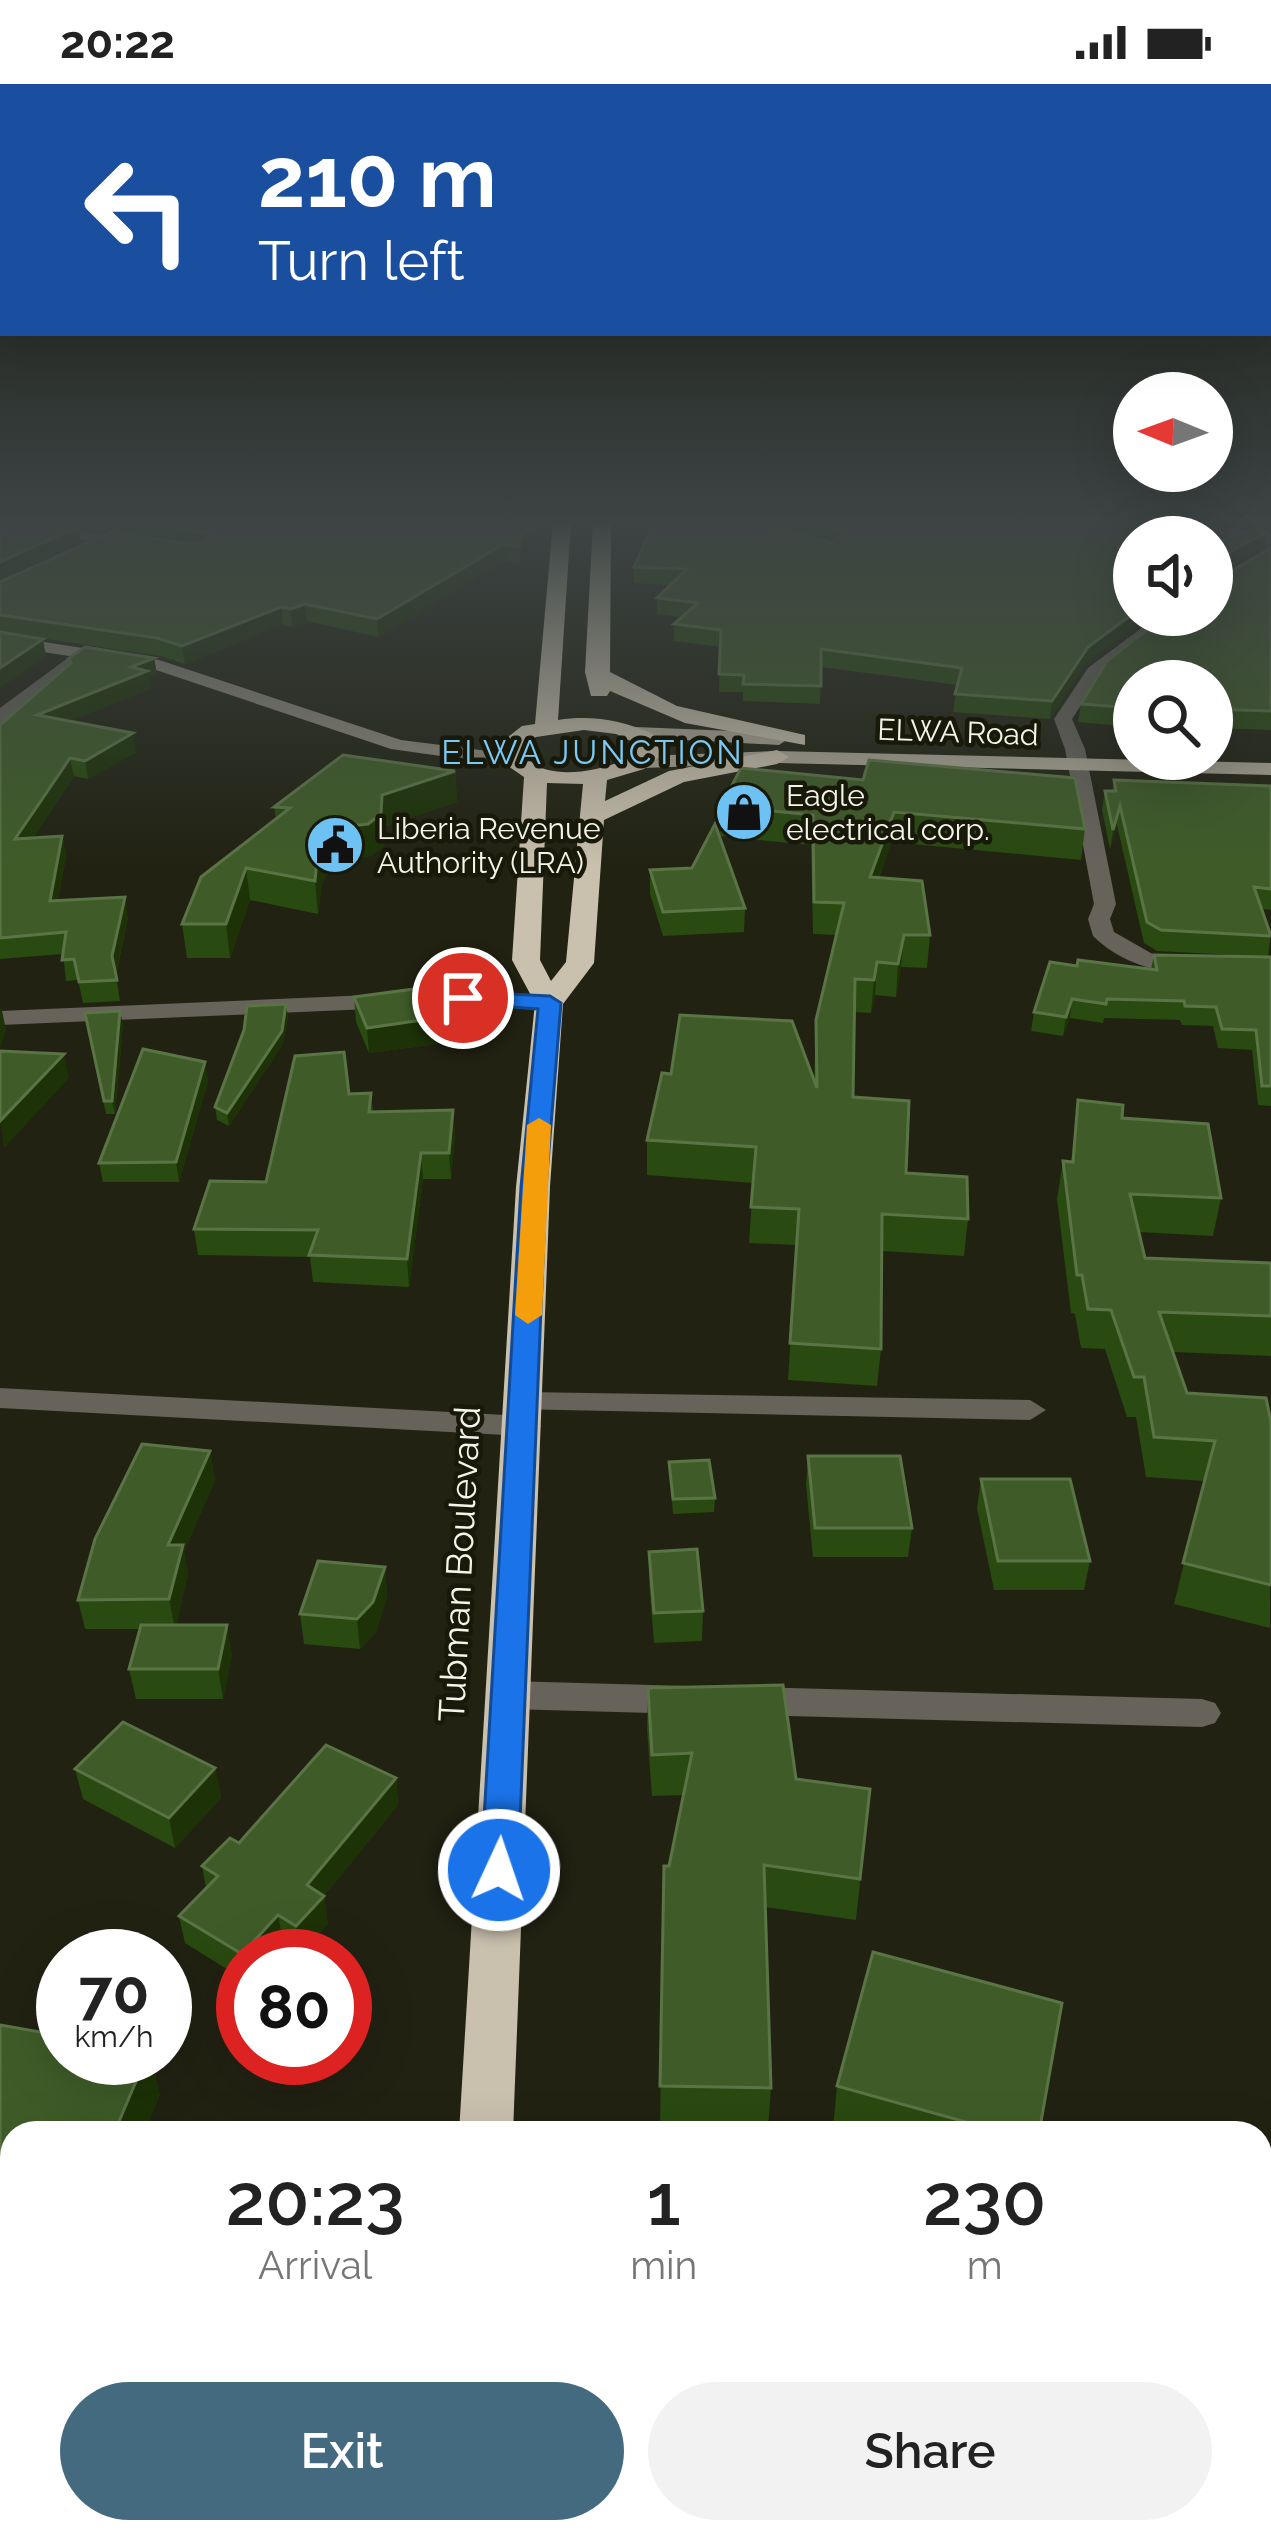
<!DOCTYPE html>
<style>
:root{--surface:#fff;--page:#f2f2f2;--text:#222;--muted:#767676;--accent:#446a80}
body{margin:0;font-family:Raleway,sans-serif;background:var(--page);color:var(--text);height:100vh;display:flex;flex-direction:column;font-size:45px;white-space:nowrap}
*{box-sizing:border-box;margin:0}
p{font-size:39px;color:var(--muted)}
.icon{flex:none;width:66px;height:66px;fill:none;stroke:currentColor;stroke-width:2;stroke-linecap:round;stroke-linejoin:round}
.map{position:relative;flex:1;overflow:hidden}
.sheet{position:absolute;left:0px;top:2037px;width:1272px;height:423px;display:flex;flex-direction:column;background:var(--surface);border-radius:36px 36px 0 0;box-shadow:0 12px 48px #0002}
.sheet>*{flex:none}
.top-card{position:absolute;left:0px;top:0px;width:1272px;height:252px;box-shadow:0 12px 48px #0002;background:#1a4fa0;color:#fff;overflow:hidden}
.needle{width:78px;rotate:271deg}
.buttons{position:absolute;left:1113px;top:288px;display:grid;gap:24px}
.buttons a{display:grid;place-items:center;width:120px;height:120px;border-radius:50%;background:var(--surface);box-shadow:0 12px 48px #0002;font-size:60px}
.speed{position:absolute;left:36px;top:1845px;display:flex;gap:24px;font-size:60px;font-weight:700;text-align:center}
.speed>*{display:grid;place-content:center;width:156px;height:156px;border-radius:50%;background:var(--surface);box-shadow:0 12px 48px #0002;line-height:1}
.speed small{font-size:30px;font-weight:400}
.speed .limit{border:18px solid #d22;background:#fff;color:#111}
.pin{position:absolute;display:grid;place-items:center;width:102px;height:102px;color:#fff;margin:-51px;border:6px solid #fff;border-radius:50%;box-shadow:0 3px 12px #0007}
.me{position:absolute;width:132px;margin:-66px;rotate:3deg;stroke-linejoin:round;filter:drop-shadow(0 0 9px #0008)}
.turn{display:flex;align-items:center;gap:42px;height:252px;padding:0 60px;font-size:54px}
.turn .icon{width:156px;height:156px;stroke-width:2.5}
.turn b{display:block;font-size:84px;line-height:102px}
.eta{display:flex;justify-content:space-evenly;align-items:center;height:204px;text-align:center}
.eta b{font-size:72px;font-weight:600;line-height:84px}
.primary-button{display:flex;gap:24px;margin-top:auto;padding:24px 60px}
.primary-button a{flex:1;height:138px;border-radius:72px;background:var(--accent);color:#fff;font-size:48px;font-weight:600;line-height:138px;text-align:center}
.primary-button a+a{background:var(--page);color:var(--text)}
.status{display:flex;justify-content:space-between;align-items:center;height:84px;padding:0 60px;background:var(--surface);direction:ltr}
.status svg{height:33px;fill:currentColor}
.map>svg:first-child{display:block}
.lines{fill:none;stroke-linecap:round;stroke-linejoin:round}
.street{fill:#67635b;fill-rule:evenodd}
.secondary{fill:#8e897c;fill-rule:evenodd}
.primary{fill:#ada696;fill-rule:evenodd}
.highway{fill:#c9c0ad;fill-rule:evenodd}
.wall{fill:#294a10}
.shaded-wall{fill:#1d3207}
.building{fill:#3f5c28;stroke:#5b7446;stroke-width:3}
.route{fill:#1a73e8;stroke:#114b97;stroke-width:3}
.slow{fill:#f59e0b}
.labels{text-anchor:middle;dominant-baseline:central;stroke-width:9;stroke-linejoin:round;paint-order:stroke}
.far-street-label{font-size:30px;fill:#f4f5ea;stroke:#181909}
.far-poi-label{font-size:30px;fill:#f4f5ea;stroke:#181909;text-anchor:start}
.far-neighbourhood-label{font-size:33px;letter-spacing:3px;fill:#7bc9f6;stroke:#181909}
.street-label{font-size:36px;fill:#f4f5ea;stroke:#181909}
</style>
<div class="status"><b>20:22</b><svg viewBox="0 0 49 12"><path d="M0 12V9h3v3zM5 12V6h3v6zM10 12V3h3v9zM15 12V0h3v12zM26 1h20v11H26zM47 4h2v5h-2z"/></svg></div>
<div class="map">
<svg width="1271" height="2458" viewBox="0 0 1271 2458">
<rect width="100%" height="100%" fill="#212212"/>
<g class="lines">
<!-- street -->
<g class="street">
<path d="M0,438h26l118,21 -8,5 -136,-22z"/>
<path d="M1160,438h31l80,12v10z"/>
<path d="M1159,531h19l-77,60 -29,44 13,30 31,155 -6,15 4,13 42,24 45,5v10c-37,7 -82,-9 -108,-35l-5,-17 6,-15 -29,-155 -11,-30 34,-51z"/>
<path d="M80,565l15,4 -95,70v-15z"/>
<path d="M463,907l86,5 12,7 -12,7 -86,-5 -463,20v-14z"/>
<path d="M0,1304l525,28 11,3 5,7 -5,7 -11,3 -525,-28z"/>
<path d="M525,1308l505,8 16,10 -16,10 -516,-11 -5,-7 5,-7z"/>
<path d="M508,1597l180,5 13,4 6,10 -6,10 -13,4 -180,-5 -13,-4 -6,-10 6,-10z"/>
<path d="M748,1603l454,12 13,4 6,10 -6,10 -13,4 -454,-12 -13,-4 -6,-10 6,-10z"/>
</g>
<!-- secondary -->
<g class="secondary">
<path d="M0,551l159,25 242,80 111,14 10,6 -10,6 -121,-17 -235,-79 -156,-25z"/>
<path d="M1260,2300l11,5v53l-11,-5z"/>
</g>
<!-- primary -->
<g class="primary">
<path d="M636,643l143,6 9,6 -9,6 -150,-8 -2,-4z"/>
<path d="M777,667l494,12v12l-494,-12 -134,5 -10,-6 10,-6z"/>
</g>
<!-- highway -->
<g class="highway">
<path d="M553,438h18l-13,198c34,-5 63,0 95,14l8,21 -17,14 -37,11 -2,21 64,-30 108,-21 12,7 -12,7 -93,18 -80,38 -10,143 -31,41 -13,183 -37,946h-54l57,-946 19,-184 -23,-43 12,-183 -19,-13 -6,-20 23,-18 13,-2zM584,646l32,4 19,9 2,10c-25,18 -106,35 -115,-7l14,-9zM547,699l36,1 -17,178 -15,19 -11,-21z"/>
<path d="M593,438h18l-1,150 67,34 128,29v10l-120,-22 -75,-32 -3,5h-16l-6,-24z"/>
<rect x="432" y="2448" width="64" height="10"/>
</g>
</g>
<!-- wall -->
<g class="wall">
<path d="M49,438h501l-3,13 -24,15 -3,14 -15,-3 -127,76 -71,-16 -15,6 -9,-3 -98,40 -25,-8 -160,-24v-50l114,-49z"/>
<path d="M785,438h335l-35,142 -35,55 -97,-7 4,-27 -136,-18 -1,37 -77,-3v-9h-24l1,-45 -46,-6v-17l7,-7 -24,-3v-16l14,-13 -37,-2v-16l151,-37z"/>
<path d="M1253,438h18v8l-15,-3z"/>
<path d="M1212,456l53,7 -51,28v6l57,-33v182l-59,-2v-47h-78v46l-56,-5 3,-18 131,-89z"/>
<path d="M154,574l3,17 -9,3 2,11 -81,32 67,31 -48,27 -14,-3 -41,62 29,-2 4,20 -8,44 70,17 -12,58 4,26 -37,2 -5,-23 -12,1 -3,-27 -63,5v-234l69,-60 -1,-6z"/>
<path d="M741,684l344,61 -4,31 -190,-18 -12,36 51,57 -3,33 -26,-1 -5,30 -21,-2 -4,18 -16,-1 -2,85 53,76 62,46 -4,37 -82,-5 -1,98 -4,37 -89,-6 9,-135 -48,-2 4,-60 -106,-8v-35l167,-59 2,-61 20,-85 -23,-1 -2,-89 -91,-9 1,-30z"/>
<path d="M455,687l2,31 -72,24 -1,20 -13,10 -36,4 -13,23 -4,31 -68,-14 -20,58h-43l-5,-34 94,-105 -2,-12z"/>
<path d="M1114,696l157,6v124l-9,-1 9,24 -3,24h3v149l-13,-1 -6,-55 -34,-2 -5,-22 -31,-1 -2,-5 -76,-2 -1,5 -33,-5 -7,18 -32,-5 3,-19 43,-46 74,3 3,-14 98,1 -95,-5 -13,-8 -27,-118 -7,24 -8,-39 3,-19h7z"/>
<path d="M650,786l95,38 -1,24 -81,4 -13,-42z"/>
<path d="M354,913l83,47 -68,9 -13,-31z"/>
<path d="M286,920l2,13 -5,27 -54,82 -12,-6 -2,-13z"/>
<path d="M85,929l38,11 -8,90h-9z"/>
<path d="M205,978l3,19 -29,101h-76l-4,-19z"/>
<path d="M371,1009l2,18 80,-1 2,26 -4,43h-28l-14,108 -96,-5 -3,-25 -112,-2 -4,-26 72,-47 83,-88z"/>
<path d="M1078,1016l44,18 99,80 -8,38 -74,-4 6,26 126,5v93l-98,-4 14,41 84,29 -1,206 -96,-24 30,-123 -58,-4 -10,-60h-9l-22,-68 -24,-1 -6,-34 -4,-1 -14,-114 6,-38 8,1z"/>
<path d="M210,1367l5,29 -31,71 4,23 -12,51 56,29 -9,45h-87l-7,-30 11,-40h-55l-7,-29z"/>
<path d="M808,1372l104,72 -4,29h-95l-7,-72z"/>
<path d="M669,1378l46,36 -1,14 -41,2z"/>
<path d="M981,1395l109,82 -6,29h-90l-17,-82z"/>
<path d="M649,1468l54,59 -1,30 -48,2 -5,-62z"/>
<path d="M385,1483l2,29 -11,36 -16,17 -56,-5 -4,-30z"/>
<path d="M648,1604l148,91 74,10 -14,131 -91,-13 6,181 -3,41 -108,-2 4,-261h5l15,-71 -32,1 -5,-67z"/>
<path d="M215,1684l6,30 -46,50 -92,-49 -8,-30z"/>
<path d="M396,1694l2,27 -74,91 4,28 -28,29 -17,-11 -40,14v23l-58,-36 -6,-27 27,-28 -4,-22 37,-23z"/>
<path d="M0,1941l160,69 -16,39h-132v86l-12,-2z"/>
<path d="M837,2002l202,47h-192l-14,-4z"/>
<path d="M1271,2078v156l-11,-4v-146l9,3z"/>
<path d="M0,2290l12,9v104l-12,-7z"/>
</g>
<!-- shaded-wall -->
<g class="shaded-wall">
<path d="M543,438h7l-3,13 -24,15 -3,14 -1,-17 3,-13z"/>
<path d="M78,443l3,16 -81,37v-18z"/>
<path d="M1267,448l-2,15 -53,29 1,-15z"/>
<path d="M504,460l1,17 -127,76 -1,-18z"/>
<path d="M305,520l2,17 -15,6 -1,-18z"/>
<path d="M281,523l2,17 -98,40 -3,-18z"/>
<path d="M1134,529v2h17l-66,49 -35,55 2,-18 36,-54z"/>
<path d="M43,555l3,18 -46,31v-20z"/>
<path d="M154,574l3,17 -9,3 2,11 -110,44 -3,-18 94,-48z"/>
<path d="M133,649l3,19 -48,27 -3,-18z"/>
<path d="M70,674l4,18 -55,83 -4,-20z"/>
<path d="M455,687l2,31 -72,24 -1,20 -13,10 -36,4 -13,23 -4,31 -3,-33 3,-31 14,-22 50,-33z"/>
<path d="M1120,722l-3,19 -7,24 3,-19z"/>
<path d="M894,728l-3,30 -23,66 2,-31z"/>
<path d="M62,752l4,20 -12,65 -4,-20z"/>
<path d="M246,784l4,32 -20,58 -4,-34z"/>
<path d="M125,813l3,20 -13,60 -3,-21z"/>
<path d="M904,851l-3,32 -5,30 2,-33z"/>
<path d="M877,878l-2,33 -4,18 3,-33z"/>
<path d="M1072,915l-2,19 -7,18 3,-19z"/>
<path d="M286,920l2,13 -5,27 -54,82 -2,-13z"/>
<path d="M1,922l5,24 -6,18v-38z"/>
<path d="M120,927l3,13 -8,90 -3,-13z"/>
<path d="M436,934l1,26 -68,9 -2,-25z"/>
<path d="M64,970l5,24 -65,70 -4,-27z"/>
<path d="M205,978l3,19 -29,101 -3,-20z"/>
<path d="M453,1026l2,26 -4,43 -2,-26z"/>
<path d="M421,1069l2,26 -14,108 -2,-28z"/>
<path d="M210,1367l5,29 -31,71 4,23 -13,55 -6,-30 -1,-54z"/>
<path d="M385,1483l2,29 -11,36 -16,17 -3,-30z"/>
<path d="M227,1541l5,29 -9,45 -5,-30z"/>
<path d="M215,1684l6,30 -46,50 -6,-30z"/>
<path d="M396,1694l2,27 -74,91 4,28 -28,29 -4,-27 11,-41z"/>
<path d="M278,1831l5,27 -13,14h-27v5l-1,-7z"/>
<path d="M146,1974h5l9,36 -16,39h-30z"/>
</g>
<!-- building -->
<g class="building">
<path d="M0,438h42l36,5 -78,35z"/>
<path d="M139,438h404l-21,12 -3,13 -15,-3 -127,75 -72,-15 -14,5 -10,-2 -99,39 -25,-8 -157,-23v-33l112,-50 83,13 11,-5 2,-7z"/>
<path d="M654,438h57l73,8 48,13 13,-12 -35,-9h293l92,15h-61v76l-46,34 -36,54 -97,-7 7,-26 -141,-19v37l-78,-2 1,-9 -25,-1 2,-44 -47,-6 24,-21 -41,-5 30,-29 -53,-2z"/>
<path d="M1255,445l12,3 -54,29 1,20 57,-33v163l-59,-2v-28h-78v27l-53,-4 26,-43 59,-46h46v-75l8,1z"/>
<path d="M0,548l43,7 -43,29z"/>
<path d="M85,563l69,11 -23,9 16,4 -110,44 96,18 -48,28 -15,-3 -55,81 47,-3 -12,65 75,-4 -13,59 5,24 -38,2 -5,-23 -12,1 4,-28 -66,6v-213l71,-62 -3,-4z"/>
<path d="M343,671l112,16 -73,24 -1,19 -13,10 -36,4 -14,22 -3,31 -69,-13 -20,56h-44l19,-47 89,-69 -16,-1z"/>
<path d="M869,676l206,18 10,51 -191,-17 -24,65 52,4 8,54h-26l-6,29 -21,-2 -3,18 -19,-1 -2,118 56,4 -3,72 61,4 1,42 -86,-5 -1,135 -91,-6 9,-134 -48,-2 5,-60 -109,-7 15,-67 9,1 9,-59 112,6 25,67 -1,-68 28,-117 -30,-1 -1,-87 -92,-9 20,-38 122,12z"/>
<path d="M1114,696l157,6v103l-17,-2 17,49 -110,-6 -14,-8 -27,-116 -7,24 -8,-39h11z"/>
<path d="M715,740l30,84 -82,4 -13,-42 42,-2z"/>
<path d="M1154,871l117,2v129h-9l-6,-56 -34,-1 -6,-22 -31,-1 -1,-5 -77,-2 -1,5 -34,-5 -6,18 -32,-5 16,-50 27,4 1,-6 79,10z"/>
<path d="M422,904l14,30 -69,10 -13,-31z"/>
<path d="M286,920l-4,27 -55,82 -12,-6 29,-77 3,-24z"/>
<path d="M120,927l-8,90h-8l-19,-88z"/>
<path d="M143,965l62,13 -29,100 -77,1z"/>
<path d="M0,967l64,3 -64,67z"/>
<path d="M344,968l5,42 22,-1 -2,19 84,-2 -4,43h-28l-14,106 -98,-4 9,-25 -124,-1 16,-48 56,1 29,-126z"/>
<path d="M1078,1016l45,5 -1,13 86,6 13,74 -91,-4 15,64 126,5v53l-112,-4 28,81 79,5 5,24v163l-88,-22 32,-122 -61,-4 -10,-60h-10l-23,-67 -23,-1 -6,-34h-5l-14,-114 10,1z"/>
<path d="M142,1360l68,7 -42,94h15l-14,54 -91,1 17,-61z"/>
<path d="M808,1372h92l12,72h-97z"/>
<path d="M709,1376l6,38 -42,1 -4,-37z"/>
<path d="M981,1395h89l20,82h-92z"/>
<path d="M697,1465l6,62 -49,2 -5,-61z"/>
<path d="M318,1477l67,6 -12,35 -16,17 -57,-5z"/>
<path d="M141,1541h86l-9,44h-89z"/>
<path d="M783,1601l13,94 74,10 -10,90 -96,-14 7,223 -111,-2 4,-220h5l23,-113 -40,2 -4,-67z"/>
<path d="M123,1638l92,46 -46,50 -94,-49z"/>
<path d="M326,1661l70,33 -89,107 17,11 -28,30 -18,-11 -36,39 -63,-38 39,-40 -16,-10 28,-28 9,5z"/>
<path d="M873,1868l189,51 -23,130h-34l-168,-47z"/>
<path d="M0,1941l63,11v22h83l-32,75h-102v46l-12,-2z"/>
<path d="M1260,2084l11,4v101l-11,-4z"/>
<path d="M0,2290l12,9v87l-12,-8z"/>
</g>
<!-- sky -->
<linearGradient id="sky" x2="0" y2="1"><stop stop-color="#12130a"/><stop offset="0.56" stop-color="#3d4444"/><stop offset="1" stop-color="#3d4444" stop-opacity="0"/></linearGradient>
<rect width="1271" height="782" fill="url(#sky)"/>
<!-- route -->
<path class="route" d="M463,908l87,4 11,7 -15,184 -28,683 -6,11 -13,4 -13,-4 -5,-11 40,-683 17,-178 -82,-6 -4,-5z"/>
<!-- slow -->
<path class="slow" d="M539,1034l12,7 -9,190 -14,9 -13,-9 12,-190z"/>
<!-- icons -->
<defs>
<symbol id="shop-disc" viewBox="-11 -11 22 22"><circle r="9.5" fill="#6dc2f3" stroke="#181909"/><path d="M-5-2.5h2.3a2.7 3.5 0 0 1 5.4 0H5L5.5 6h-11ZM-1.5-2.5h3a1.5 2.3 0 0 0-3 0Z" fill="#111"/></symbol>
<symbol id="civic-disc" viewBox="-11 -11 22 22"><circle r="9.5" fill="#6dc2f3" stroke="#181909"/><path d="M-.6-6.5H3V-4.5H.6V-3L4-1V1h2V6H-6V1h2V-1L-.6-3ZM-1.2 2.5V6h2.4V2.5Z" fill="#111"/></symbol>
</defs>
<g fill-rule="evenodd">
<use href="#shop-disc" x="711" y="695" width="66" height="66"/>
<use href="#civic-disc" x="302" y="728" width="66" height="66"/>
</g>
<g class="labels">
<!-- far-street labels -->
<g class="far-street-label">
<text transform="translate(958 648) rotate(2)">ELWA Road</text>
</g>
<!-- far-poi labels -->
<g class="far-poi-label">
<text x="786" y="711">Eagle<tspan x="786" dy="34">electrical corp.</tspan></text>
<text x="377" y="744">Liberia Revenue<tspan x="377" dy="34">Authority (LRA)</tspan></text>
</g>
<!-- far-neighbourhood labels -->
<g class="far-neighbourhood-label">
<text x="593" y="668">ELWA JUNCTION</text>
</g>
<!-- street labels -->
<g class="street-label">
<text transform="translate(459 1480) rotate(-87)">Tubman Boulevard</text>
</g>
</g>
</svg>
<div class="buttons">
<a><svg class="needle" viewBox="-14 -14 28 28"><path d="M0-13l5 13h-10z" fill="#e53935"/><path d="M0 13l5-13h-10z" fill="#767676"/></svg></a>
<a><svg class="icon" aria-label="sound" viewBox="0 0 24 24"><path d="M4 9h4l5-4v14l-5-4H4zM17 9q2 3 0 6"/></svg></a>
<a><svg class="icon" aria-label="search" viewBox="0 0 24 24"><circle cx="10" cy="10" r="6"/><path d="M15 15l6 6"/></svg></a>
</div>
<div class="speed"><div>70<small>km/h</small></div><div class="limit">80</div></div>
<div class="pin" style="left:463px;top:914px;background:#d93025"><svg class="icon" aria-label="arrive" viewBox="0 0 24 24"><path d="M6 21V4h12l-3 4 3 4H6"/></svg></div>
<svg class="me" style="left:499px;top:1786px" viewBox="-20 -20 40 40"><circle r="17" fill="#1a73e8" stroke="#fff" stroke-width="3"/><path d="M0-11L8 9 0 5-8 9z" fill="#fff"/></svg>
<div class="top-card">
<div class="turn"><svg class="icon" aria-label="left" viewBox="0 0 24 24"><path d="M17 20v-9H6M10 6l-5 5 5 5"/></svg><div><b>210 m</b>Turn left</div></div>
</div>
<section class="sheet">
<div class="eta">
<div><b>20:23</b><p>Arrival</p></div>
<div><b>1</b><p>min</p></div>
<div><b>230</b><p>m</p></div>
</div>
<div class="primary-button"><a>Exit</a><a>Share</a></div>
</section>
</div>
